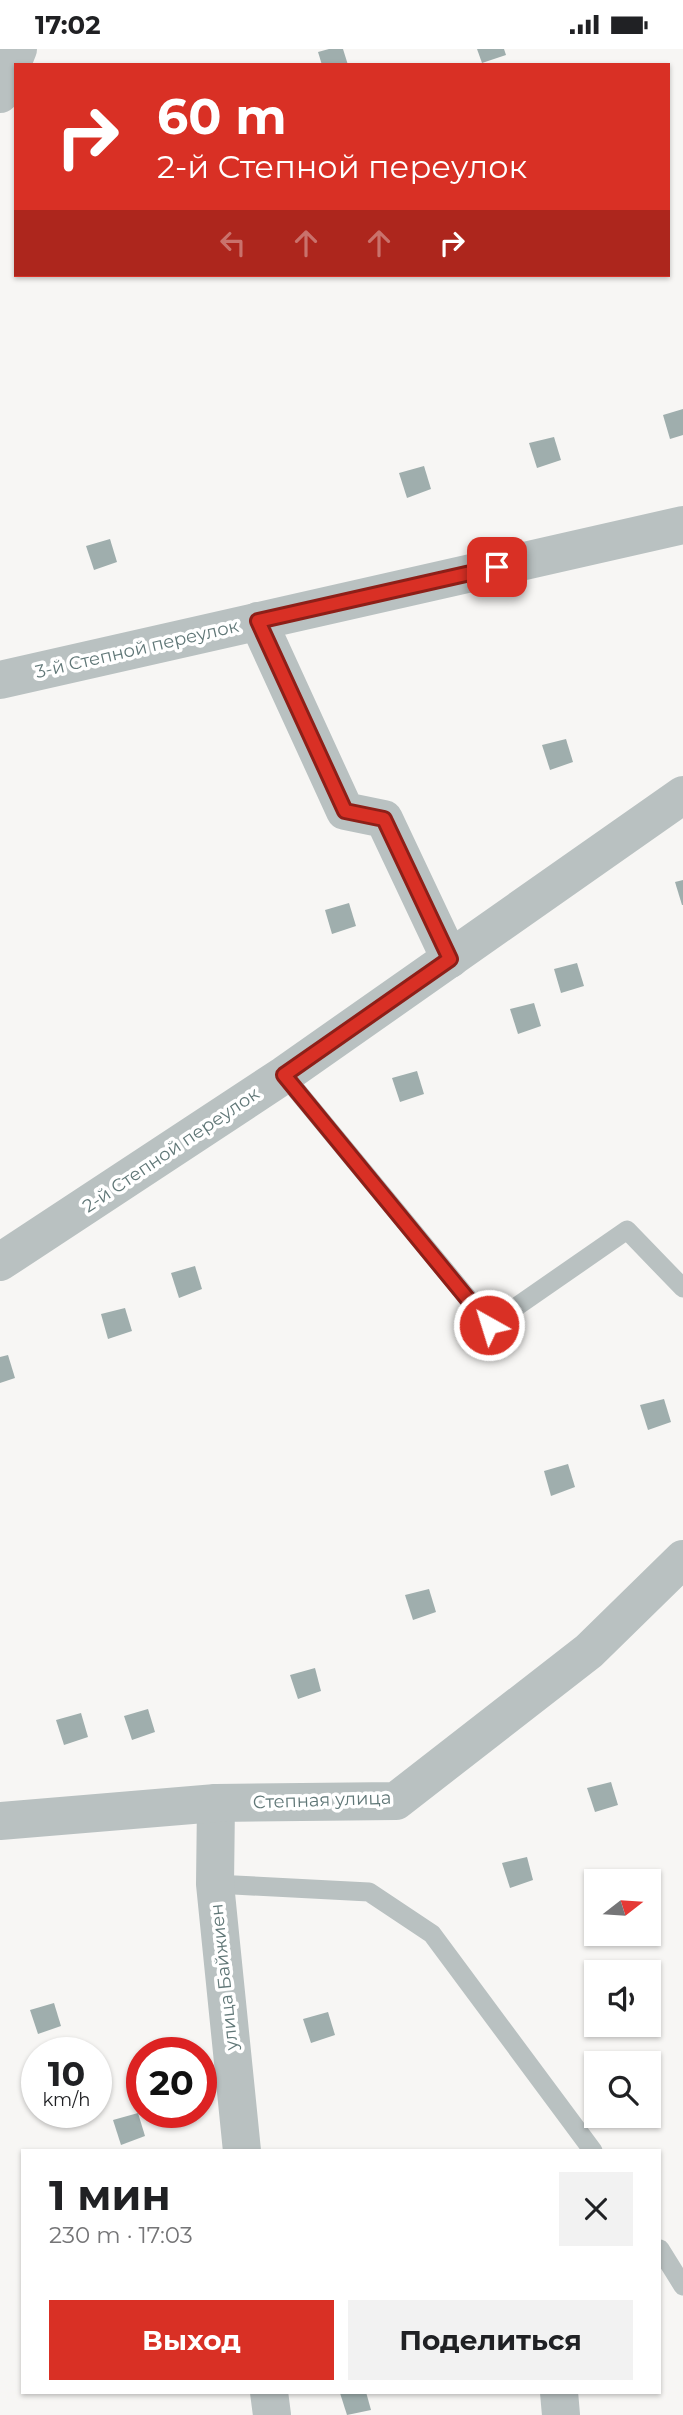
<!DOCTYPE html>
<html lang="ru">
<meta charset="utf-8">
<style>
:root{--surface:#fff;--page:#f2f2f2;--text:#202124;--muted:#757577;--accent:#d93025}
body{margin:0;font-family:Montserrat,sans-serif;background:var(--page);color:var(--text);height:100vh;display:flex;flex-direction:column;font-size:26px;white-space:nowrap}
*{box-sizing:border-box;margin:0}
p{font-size:23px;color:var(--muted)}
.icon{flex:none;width:38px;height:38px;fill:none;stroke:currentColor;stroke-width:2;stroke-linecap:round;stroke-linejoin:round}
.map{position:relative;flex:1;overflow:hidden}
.panel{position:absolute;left:21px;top:2100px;width:640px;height:245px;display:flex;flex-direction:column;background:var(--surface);border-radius:0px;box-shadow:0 2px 5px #0004}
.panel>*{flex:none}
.hud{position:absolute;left:14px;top:14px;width:656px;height:214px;border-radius:0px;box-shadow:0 2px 5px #0004;background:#d93025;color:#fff;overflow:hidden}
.needle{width:46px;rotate:73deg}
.controls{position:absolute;left:584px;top:1820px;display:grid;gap:14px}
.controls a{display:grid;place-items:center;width:77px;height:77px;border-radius:0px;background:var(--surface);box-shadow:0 2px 5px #0004;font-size:35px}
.speed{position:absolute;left:21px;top:1988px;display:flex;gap:14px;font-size:35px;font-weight:700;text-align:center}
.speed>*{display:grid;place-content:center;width:91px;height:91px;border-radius:50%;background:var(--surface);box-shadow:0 2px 5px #0004;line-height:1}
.speed small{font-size:18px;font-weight:400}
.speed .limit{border:10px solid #d22;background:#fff;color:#111}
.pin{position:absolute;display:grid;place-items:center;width:60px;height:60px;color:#fff;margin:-30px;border-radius:14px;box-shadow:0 4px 10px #0006}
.me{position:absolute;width:77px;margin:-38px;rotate:321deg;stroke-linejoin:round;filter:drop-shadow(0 0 5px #0008)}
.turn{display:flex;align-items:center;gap:24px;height:147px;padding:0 28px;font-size:32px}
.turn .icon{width:91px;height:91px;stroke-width:2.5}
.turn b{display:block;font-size:49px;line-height:60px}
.lanes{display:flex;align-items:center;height:66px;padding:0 28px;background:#0003;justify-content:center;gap:35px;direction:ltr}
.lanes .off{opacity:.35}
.round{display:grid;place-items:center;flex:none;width:74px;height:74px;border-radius:0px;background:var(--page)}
.head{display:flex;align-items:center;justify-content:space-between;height:119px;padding:0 28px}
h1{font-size:42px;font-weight:700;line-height:52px}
.action{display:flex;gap:14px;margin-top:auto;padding:14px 28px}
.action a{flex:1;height:80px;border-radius:0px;background:var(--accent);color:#fff;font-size:28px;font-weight:700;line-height:80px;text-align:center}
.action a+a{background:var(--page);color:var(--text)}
.status{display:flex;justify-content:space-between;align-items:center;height:49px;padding:0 35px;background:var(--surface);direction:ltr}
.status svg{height:19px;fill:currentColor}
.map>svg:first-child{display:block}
.building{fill:#9faead}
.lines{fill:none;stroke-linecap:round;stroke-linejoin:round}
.service{stroke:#b9c1c1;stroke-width:19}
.minor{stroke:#b9c1c1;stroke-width:38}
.route-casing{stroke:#8d1f18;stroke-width:18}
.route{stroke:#d93025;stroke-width:12}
.labels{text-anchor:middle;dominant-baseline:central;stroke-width:7;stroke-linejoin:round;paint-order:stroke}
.street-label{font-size:18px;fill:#607777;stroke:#fff}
</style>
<div class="status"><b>17:02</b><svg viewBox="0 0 49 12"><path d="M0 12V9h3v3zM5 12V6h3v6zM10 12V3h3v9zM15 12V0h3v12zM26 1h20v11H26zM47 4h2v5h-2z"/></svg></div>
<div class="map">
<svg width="683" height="2366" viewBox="0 0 683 2366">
<rect width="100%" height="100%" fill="#f7f6f4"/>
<!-- building -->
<g class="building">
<path d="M329,0h14l5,16h-26l-4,-13z"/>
<path d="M477,0h27l2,6 -24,8z"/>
<path d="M683,360v26l-13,4 -7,-24z"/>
<path d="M554,388l7,23 -24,8 -8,-25z"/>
<path d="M424,417l7,23 -24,9 -8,-25z"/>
<path d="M110,490l7,23 -23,8 -8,-24z"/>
<path d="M566,690l7,23 -23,8 -8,-25z"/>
<path d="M683,831v25h-1l-7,-23z"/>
<path d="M349,854l7,23 -24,8 -7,-24z"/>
<path d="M577,914l7,23 -23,7 -7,-24z"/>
<path d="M534,954l7,23 -23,8 -8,-25z"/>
<path d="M417,1022l7,23 -24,8 -8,-24z"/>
<path d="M195,1217l7,23 -23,9 -8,-25z"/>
<path d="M125,1259l7,23 -24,8 -7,-25z"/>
<path d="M8,1306l7,23 -15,5v-26z"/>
<path d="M664,1350l7,23 -23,8 -8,-25z"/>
<path d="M568,1415l7,23 -24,9 -7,-25z"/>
<path d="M429,1540l7,23 -23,8 -8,-25z"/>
<path d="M315,1619l6,23 -23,8 -8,-24z"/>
<path d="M148,1660l7,23 -23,8 -8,-24z"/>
<path d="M81,1664l7,24 -24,8 -8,-25z"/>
<path d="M611,1733l7,23 -23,7 -8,-24z"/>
<path d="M527,1808l6,23 -23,8 -8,-25z"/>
<path d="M54,1954l7,23 -23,8 -8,-24z"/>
<path d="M328,1963l7,23 -24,8 -8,-24z"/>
<path d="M138,2064l7,23 -24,9 -8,-25z"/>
<path d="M366,2343l5,18 -24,5 -7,-22z"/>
</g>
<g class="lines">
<!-- service -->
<g class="service">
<path d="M284,1026l206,250 137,-95 56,58"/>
<path d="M215,1835l154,8 63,42 161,217"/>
<path d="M660,2200l23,37"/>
</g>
<!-- minor -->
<g class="minor">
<path d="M0,45l18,-45"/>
<path d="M258,572l87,190 39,8 66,140"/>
<path d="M0,631l683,-155"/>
<path d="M0,1213l284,-187 399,-280"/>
<path d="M216,1754l-1,81 27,267"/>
<path d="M0,1772l216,-18 180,-2 193,-150 94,-92"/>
<path d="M269,2343l3,23"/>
<path d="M559,2343l2,23"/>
</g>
</g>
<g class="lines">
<defs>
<path id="route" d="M489,1276l-205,-250 166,-116 -66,-140 -39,-8 -87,-190 239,-54"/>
</defs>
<!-- route casing -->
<use href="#route" class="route-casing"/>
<!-- route -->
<use href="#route" class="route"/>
</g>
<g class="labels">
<!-- street labels -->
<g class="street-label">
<text transform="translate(137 600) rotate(-13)">3-й Степной переулок</text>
<text transform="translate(171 1101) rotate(-34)">2-й Степной переулок</text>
<text transform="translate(322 1751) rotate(-2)">Степная улица</text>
<text transform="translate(224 1928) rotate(-96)">улица Байжиен</text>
</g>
</g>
</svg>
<div class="controls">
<a><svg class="needle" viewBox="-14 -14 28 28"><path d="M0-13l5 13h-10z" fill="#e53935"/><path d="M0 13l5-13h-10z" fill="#757577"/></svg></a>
<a><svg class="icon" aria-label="sound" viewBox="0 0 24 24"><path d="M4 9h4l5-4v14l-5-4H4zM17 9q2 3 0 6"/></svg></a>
<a><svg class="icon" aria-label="search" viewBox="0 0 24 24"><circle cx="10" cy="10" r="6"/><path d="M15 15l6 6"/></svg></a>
</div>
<div class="speed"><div>10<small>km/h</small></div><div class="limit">20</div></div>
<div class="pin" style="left:497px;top:518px;background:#d93025"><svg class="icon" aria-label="arrive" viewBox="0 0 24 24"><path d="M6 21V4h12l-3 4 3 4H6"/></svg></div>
<svg class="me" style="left:489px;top:1276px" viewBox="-20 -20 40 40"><circle r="17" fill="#d93025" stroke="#fff" stroke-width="3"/><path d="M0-11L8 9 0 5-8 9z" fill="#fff"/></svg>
<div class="hud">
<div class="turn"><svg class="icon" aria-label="right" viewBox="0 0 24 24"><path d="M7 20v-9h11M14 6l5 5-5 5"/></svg><div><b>60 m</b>2-й Степной переулок</div></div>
<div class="lanes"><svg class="icon off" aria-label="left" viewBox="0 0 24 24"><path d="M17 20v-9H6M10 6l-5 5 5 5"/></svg><svg class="icon off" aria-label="ahead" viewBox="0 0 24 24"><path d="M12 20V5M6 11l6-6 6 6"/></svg><svg class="icon off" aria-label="ahead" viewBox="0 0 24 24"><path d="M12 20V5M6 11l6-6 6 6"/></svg><svg class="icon" aria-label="right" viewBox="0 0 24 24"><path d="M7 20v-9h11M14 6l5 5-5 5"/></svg></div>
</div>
<section class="panel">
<div class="head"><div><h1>1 мин</h1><p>230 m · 17:03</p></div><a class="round"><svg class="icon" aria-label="close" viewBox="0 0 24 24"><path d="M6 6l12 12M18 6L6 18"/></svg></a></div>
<div class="action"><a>Выход</a><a>Поделиться</a></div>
</section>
</div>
